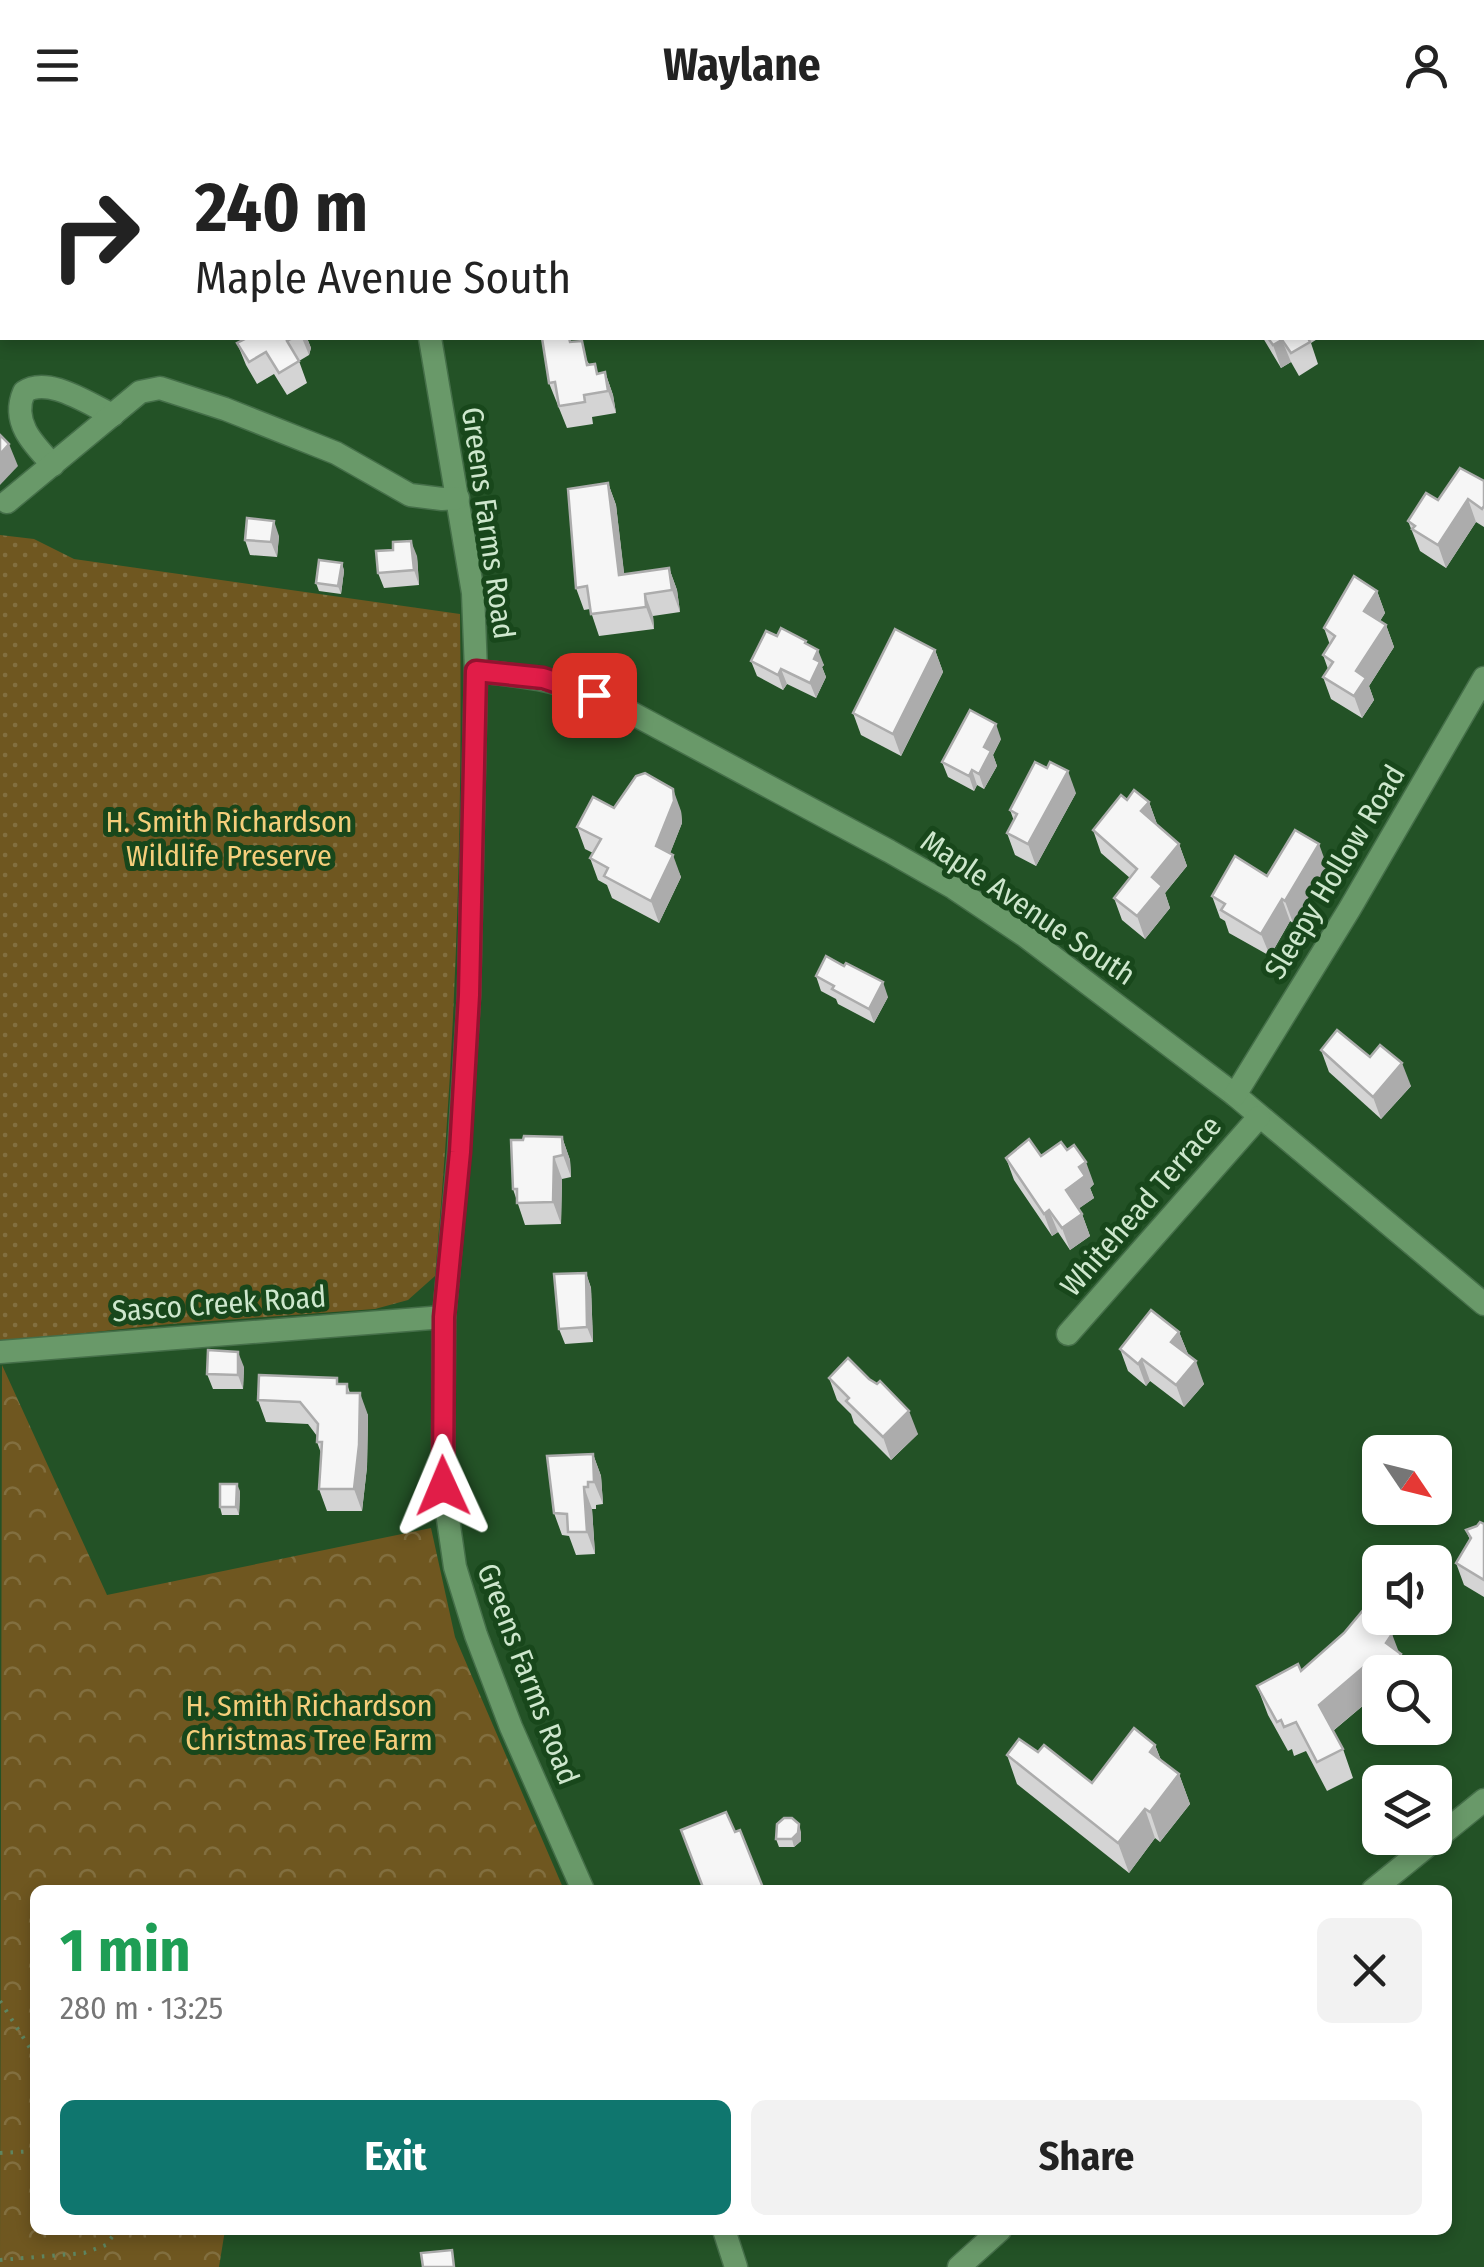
<!DOCTYPE html>
<meta charset="utf-8">
<style>
:root{--surface:#fff;--page:#f2f2f2;--text:#222;--muted:#767676;--accent:#0f766e}
body{margin:0;font-family:"Fira Sans Condensed",sans-serif;background:var(--page);color:var(--text);height:100vh;display:flex;flex-direction:column;font-size:38px;white-space:nowrap}
*{box-sizing:border-box;margin:0}
p{font-size:32px;color:var(--muted)}
.icon{flex:none;width:55px;height:55px;fill:none;stroke:currentColor;stroke-width:2;stroke-linecap:round;stroke-linejoin:round}
.map{position:relative;flex:1;overflow:hidden}
.drawer{position:absolute;left:30px;top:1755px;width:1422px;height:350px;display:flex;flex-direction:column;background:var(--surface);border-radius:15px;box-shadow:0 5px 15px #0003}
.drawer>*{flex:none}
.guide{position:absolute;left:0px;top:0px;width:1485px;height:210px;box-shadow:0 5px 15px #0003;background:#fff;color:var(--text);overflow:hidden}
.needle{width:65px;rotate:125deg}
.tools{position:absolute;left:1362px;top:1305px;display:grid;gap:20px}
.tools a{display:grid;place-items:center;width:90px;height:90px;border-radius:15px;background:var(--surface);box-shadow:0 5px 15px #0003;font-size:50px}
.pin{position:absolute;display:grid;place-items:center;width:85px;height:85px;color:#fff;margin:-42px;border-radius:20px;box-shadow:0 5px 15px #0006}
.me{position:absolute;width:110px;margin:-55px;rotate:359deg;stroke-linejoin:round;filter:drop-shadow(0 0 8px #0008)}
.turn{display:flex;align-items:center;gap:35px;height:210px;padding:0 30px;font-size:45px}
.turn .icon{width:130px;height:130px;stroke-width:2.5}
.turn b{display:block;font-size:70px;line-height:85px}
.round{display:grid;place-items:center;flex:none;width:105px;height:105px;border-radius:15px;background:var(--page)}
.summary{display:flex;align-items:center;justify-content:space-between;height:170px;padding:0 30px}
h1{font-size:60px;font-weight:700;line-height:75px;color:#1e9e55}
.primary-button{display:flex;gap:20px;margin-top:auto;padding:20px 30px}
.primary-button a{flex:1;height:115px;border-radius:15px;background:var(--accent);color:#fff;font-size:40px;font-weight:700;line-height:115px;text-align:center}
.primary-button a+a{background:var(--page);color:var(--text)}
header{display:flex;justify-content:space-between;align-items:center;height:130px;padding:0 30px;background:var(--surface);font-size:45px;font-weight:700}
.map>svg:first-child{display:block}
.grass{fill:url(#grass-dots)}
.forest{fill:url(#forest-crowns)}
.lines{fill:none;stroke-linecap:round;stroke-linejoin:round}
.stream{stroke:#af3938;stroke-width:6}
.minor-casing{stroke:#456f49;stroke-width:25}
.path{stroke:#5e8560;stroke-width:4;stroke-dasharray:2.5 8;stroke-linecap:butt}
.minor{stroke:#699969;stroke-width:22}
.wall{fill:#d4d4d4}
.shaded-wall{fill:#acacac}
.building{fill:#f6f6f6;stroke:#acacac;stroke-width:2.5}
.route-casing{stroke:#92132f;stroke-width:25}
.route{stroke:#e11d48;stroke-width:18}
.labels{text-anchor:middle;dominant-baseline:central;stroke-width:10;stroke-linejoin:round;paint-order:stroke}
.street-label{font-size:30px;fill:#cee7cd;stroke:#18471b}
.park-label{font-size:30px;fill:#f5ce7b;stroke:#18471b}
</style>
<header><svg class="icon" aria-label="menu" viewBox="0 0 24 24"><path d="M4 6h16M4 12h16M4 18h16"/></svg>Waylane<svg class="icon" aria-label="person" viewBox="0 0 24 24"><circle cx="12" cy="8" r="4"/><path d="M4 21q1-7 8-7t8 7"/></svg></header>
<div class="map">
<svg width="1484" height="2137" viewBox="0 0 1484 2137">
<defs>
<pattern id="grass-dots" width="8" height="8" patternUnits="userSpaceOnUse" patternTransform="scale(2.5)"><rect width="8" height="8" fill="#6f5720"/><path d="M2 2h.1M6 6h.1" fill="none" stroke="#826f3f" stroke-width="1.8" stroke-linecap="round"/></pattern>
<pattern id="forest-crowns" width="20" height="18" patternUnits="userSpaceOnUse" patternTransform="scale(2.5)"><rect width="20" height="18" fill="#6f5720"/><path d="M2 6a3 3 0 1 1 6 0M12 15a3 3 0 1 1 6 0" fill="none" stroke="#826f3f"/></pattern>
</defs>
<rect width="100%" height="100%" fill="#235226"/>
<!-- grass -->
<path class="grass" d="M0,405l34,4 40,20 386,55c3,221 -5,441 -25,662l-27,24 -33,9 -205,15 -170,18z"/>
<!-- forest -->
<path class="forest" d="M2,1235l105,230 324,-67 24,109 109,253h-529v340h190l-6,37h-219z"/>
<g class="lines">
<!-- stream -->
<g class="stream">
<path d="M1376,0v2"/>
<path d="M1482,80h2"/>
</g>
<defs>
<g id="minor">
<path d="M194,0l3,2"/>
<path d="M402,0v2"/>
<path d="M978,0l29,2"/>
<path d="M1099,2l4,-2"/>
<path d="M430,208l43,255 3,78 -7,324 -10,157 -15,165 -1,168 12,82 21,68 35,92 72,163"/>
<path d="M53,335c-20,-21 -42,-43 -29,-73 24,-17 66,13 89,23"/>
<path d="M7,372l133,-110 20,-4 65,21 111,44 74,42 32,4 16,-1"/>
<path d="M476,541c56,6 85,9 137,32l276,148 65,37 70,47 211,160 249,209"/>
<path d="M1235,965l114,-185 135,-232"/>
<path d="M1068,1204l191,-217"/>
<path d="M0,1222l444,-35"/>
<path d="M1373,1760l111,-90"/>
<path d="M724,2100l12,37"/>
<path d="M959,2137l41,-37"/>
</g>
</defs>
<!-- minor casing -->
<use href="#minor" class="minor-casing"/>
<!-- path -->
<g class="path">
<path d="M0,1871l35,55"/>
<path d="M0,2023l35,-2"/>
<path d="M0,2130l84,-7 22,-8 11,-15"/>
</g>
<!-- minor -->
<use href="#minor" class="minor"/>
</g>
<!-- wall -->
<g class="wall">
<path d="M2,35v41l-2,-2v-35z"/>
<path d="M247,208h60l4,10 -2,7 -10,6 8,22 -20,12 -13,-21 -17,10 -11,-19 -9,-22z"/>
<path d="M1263,208h56l-8,5 7,21 -19,12 -8,-14 -10,6z"/>
<path d="M573,212l17,23 5,-1 3,10 7,-2 8,23 3,18 -24,4 1,7 -26,4 -18,-45z"/>
<path d="M1484,351v46l-8,-5 -30,46 -26,-17 -12,-30z"/>
<path d="M608,353l8,22 8,69 45,-6 8,22 3,22 -27,4 1,13 -55,7 -9,-27 -6,1 -8,-22z"/>
<path d="M279,406l-2,21 -27,-2 -5,-15z"/>
<path d="M417,426l2,29 -35,3 -6,-15z"/>
<path d="M342,433l2,8 -3,23 -22,-3 -3,-8z"/>
<path d="M1377,461l8,22 -5,8 6,4 8,22 -25,39 5,14 -12,18 -31,-19 -8,-22 5,-8 -5,-14 7,-10 -6,-17z"/>
<path d="M777,506l30,8 17,21 -2,2 4,10 -10,21 -29,-14 -4,6 -26,-14 -6,-15z"/>
<path d="M935,520l8,22 -42,84 -40,-21 -8,-22z"/>
<path d="M1001,609l-8,16 4,11 -13,23 -7,-4 -3,6 -26,-14 -6,-15z"/>
<path d="M1076,663l-40,73 -21,-11 -8,-22 7,-12 -4,-11z"/>
<path d="M1127,670l22,2 8,22 22,20 8,22 -22,27 5,15 -25,31 -23,-19 -8,-22 16,-20 -29,-25 -8,-23z"/>
<path d="M614,678l67,3 1,12 -12,30 11,24 -22,46 -47,-25 -5,-13 -9,-5 -8,-22 3,-5 -8,-4 -8,-22z"/>
<path d="M1327,736l-34,57 -3,-2 -20,35 -41,-23 -4,-12 -5,-3 -8,-22 55,-20z"/>
<path d="M816,846l72,21 -14,26 -36,-19 -2,-5 -15,-8z"/>
<path d="M1321,920l49,7 41,29 -30,33 -52,-47z"/>
<path d="M562,1007l8,23 1,17 -9,2 -1,45 -36,1 -12,-36z"/>
<path d="M1041,1026l53,28 -4,4 4,10 -15,10 3,6 8,22 -20,14 -12,-18 -6,4 -38,-56 -8,-22z"/>
<path d="M586,1143l5,15 2,54 -28,2 -6,-15z"/>
<path d="M1179,1202l9,22 16,30 -20,23 -34,-26 -4,5 -18,-15 -8,-22z"/>
<path d="M244,1237l-1,22h-30l-6,-15z"/>
<path d="M829,1248l89,56 -27,26 -37,-37 -3,-9 -14,-14z"/>
<path d="M340,1254h7l3,9 18,22 -1,52 -5,44h-35l-8,-22 2,-36 -4,-11v-6l-9,-12 -42,-2 -8,-22z"/>
<path d="M593,1324l8,22 2,28 -7,1v4h-4l3,45 -19,1 -7,-19 -7,-1 -8,-22z"/>
<path d="M240,1361l-1,24h-17l-2,-8z"/>
<path d="M1484,1394v73l-20,-12 -8,-22 14,-23 -4,-10z"/>
<path d="M1399,1523l9,19h-28v23l-2,-2 -45,38 10,18 10,29 -26,13 -21,-40 -12,5 -2,-7 -4,2 -20,-36 -11,-29 44,-15z"/>
<path d="M1155,1615l6,15 18,14 11,30 -30,38 -5,-4 -26,35 -112,-89 -10,-29 31,-3 54,31z"/>
<path d="M801,1702v9l-7,6h-15l-3,-8z"/>
</g>
<!-- shaded-wall -->
<g class="shaded-wall">
<path d="M302,208h5l4,10 -2,7z"/>
<path d="M1282,210l9,22 -10,6 -8,-23z"/>
<path d="M605,242l8,23 3,18 -8,-22z"/>
<path d="M9,314l9,22 -18,19v-31z"/>
<path d="M608,353l8,22 11,92 -8,-22z"/>
<path d="M1468,369l8,23 -30,46 -8,-23z"/>
<path d="M274,391l5,15 -2,21 -6,-15z"/>
<path d="M411,411l6,15 2,29 -5,-15z"/>
<path d="M342,433l2,8 -3,23 -3,-8z"/>
<path d="M669,438l8,22 3,22 -8,-22z"/>
<path d="M1377,461l8,22 -13,20 -8,-22z"/>
<path d="M645,464l8,22 1,13 -8,-22z"/>
<path d="M1386,495l8,22 -25,39 5,14 -12,18 -8,-22 2,-25z"/>
<path d="M818,520l6,15 -2,2 4,10 -10,21 -6,-15 4,-24z"/>
<path d="M935,520l8,22 -42,84 -8,-22z"/>
<path d="M781,539l6,15 -4,6 -5,-15z"/>
<path d="M996,594l5,15 -8,16 4,11 -13,23 -5,-15 5,-27z"/>
<path d="M972,640l5,15 -3,6 -5,-15z"/>
<path d="M1068,641l8,22 -40,73 -8,-22z"/>
<path d="M673,659l8,22 1,12 -18,46 -8,-23z"/>
<path d="M1149,672l8,22 -16,-13z"/>
<path d="M1179,714l8,22 -22,27 5,15 -25,31 -8,-23 15,-39z"/>
<path d="M1319,714l8,22 -34,57 -8,-22z"/>
<path d="M673,725l8,22 -22,46 -8,-22z"/>
<path d="M1282,769l8,22 -20,35 -9,-22z"/>
<path d="M883,852l5,15 -14,26 -5,-14z"/>
<path d="M1402,933l9,23 -30,33 -8,-22z"/>
<path d="M562,1007l8,23 1,17 -8,-22z"/>
<path d="M554,1027l8,22 -1,45 -8,-22z"/>
<path d="M1086,1032l8,22 -4,4 4,10 -20,14 -8,-22 13,-23z"/>
<path d="M1049,1080l9,22 -6,4 -8,-22z"/>
<path d="M1082,1084l8,22 -20,14 -8,-22z"/>
<path d="M586,1143l5,15 2,54 -6,-15z"/>
<path d="M1179,1202l9,22 -17,-12z"/>
<path d="M238,1222l6,15 -1,22 -5,-14z"/>
<path d="M1142,1229l8,22 -4,5 -8,-22z"/>
<path d="M1196,1231l8,23 -20,23 -8,-22z"/>
<path d="M360,1263l8,22 -1,52 -5,44 -8,-22z"/>
<path d="M909,1281l9,23 -27,26 -8,-23z"/>
<path d="M593,1324l8,22 2,28 -9,-22z"/>
<path d="M237,1354l3,7 -1,24 -3,-8z"/>
<path d="M584,1357l8,22 3,45 -8,-22z"/>
<path d="M1392,1504l8,21 1,-1 7,18h-21l-1,-29z"/>
<path d="M1367,1534l11,29 -49,41 -10,-29z"/>
<path d="M1155,1615l11,29 -16,-22z"/>
<path d="M1179,1644l11,30 -30,38 -10,-30z"/>
<path d="M1145,1679l10,29 -26,35 -11,-30z"/>
<path d="M799,1694l2,8v9l-7,6 -2,-8z"/>
</g>
<!-- building -->
<g class="building">
<path d="M2,35v25l-2,-2v-19z"/>
<path d="M247,208h46l-6,3 12,20 -20,12 -13,-21 -17,10 -12,-19z"/>
<path d="M542,208h27l1,4 12,-1 5,24 8,-1 2,10 8,-2 3,19 -24,4 1,7 -26,4 -4,-24 -6,1z"/>
<path d="M1268,208h40l2,4 -19,11 -9,-13 -9,5z"/>
<path d="M0,305l9,9 -9,10z"/>
<path d="M1460,338l24,13v25l-2,3 -14,-10 -30,46 -26,-16 3,-3 -7,-5 18,-28 12,7z"/>
<path d="M608,353l11,92 50,-7 3,22 -27,4 1,13 -55,7 -4,-28 -11,2 -8,-99z"/>
<path d="M247,388l27,3 -3,21 -26,-2z"/>
<path d="M411,411l3,29 -36,3 -2,-22 17,-1v-8z"/>
<path d="M319,430l23,3 -4,23 -22,-3z"/>
<path d="M1354,446l23,15 -13,20 22,14 -30,46 10,7 -12,18 -31,-19 10,-15 -10,-7 12,-19 -11,-8z"/>
<path d="M781,498l25,13 -1,2 13,7 -4,9 6,3 -10,21 -29,-14 -3,6 -27,-14 15,-30 11,5z"/>
<path d="M895,499l40,21 -42,84 -40,-21z"/>
<path d="M970,580l26,14 -12,23 7,4 -12,23 -7,-4 -3,6 -27,-14z"/>
<path d="M1035,632l12,6 3,-6 18,9 -40,73 -21,-11 10,-19 -7,-4z"/>
<path d="M645,643l28,16 1,12 -18,45 17,9 -22,46 -47,-25 4,-8 -18,-10 11,-19 -24,-12 16,-30 21,11 22,-32z"/>
<path d="M1134,660l15,12 -8,9 38,33 -27,33 10,9 -25,30 -23,-18 23,-29 -44,-39 28,-35 6,5z"/>
<path d="M1295,700l24,14 -34,57 -3,-2 -21,35 -40,-24 4,-6 -13,-8 23,-40 32,20z"/>
<path d="M826,826l18,10 2,-3 37,19 -14,27 -37,-20 2,-3 -18,-10z"/>
<path d="M1337,900l33,27 10,-12 22,18 -29,34 -52,-47z"/>
<path d="M524,1006l38,1 1,18 -9,2 -1,45 -36,1v-14h-4l-2,-49h12z"/>
<path d="M1029,1009l12,17 20,-14 6,8 7,-5 12,17 -7,5 6,9 -19,14 16,24 -20,14 -13,-18 -5,4 -38,-56z"/>
<path d="M586,1143l1,54 -28,2 -5,-55z"/>
<path d="M1151,1180l28,22 -8,10 25,19 -20,24 -34,-26 -4,5 -18,-15z"/>
<path d="M208,1220l30,2v23l-31,-1z"/>
<path d="M848,1228l21,21 8,5 3,-3 29,30 -26,26 -37,-36 3,-3 -20,-20z"/>
<path d="M259,1245l78,3v6h10v9h13l-1,52 -5,44h-35l3,-47h-5l1,-18 -18,-22 -42,-2z"/>
<path d="M593,1324l1,28h-6v5h-4l3,45h-19l-1,-18 -13,-1 -7,-57z"/>
<path d="M220,1354h17l-1,23h-16z"/>
<path d="M1480,1392l4,2v56l-28,-17 15,-25 -5,-8 11,-4z"/>
<path d="M1364,1479l28,25 -6,9 15,11 -14,18h-7v2l-13,-10 -48,41 24,44 -26,13 -21,-40 -12,5 -3,-7 -4,2 -20,-36 41,-22 3,7 43,-38z"/>
<path d="M1134,1598l21,17 -5,7 29,22 -29,38 -5,-3 -27,34 -111,-88 12,-16 19,13 6,-7 48,38z"/>
<path d="M726,1682l9,20 5,-2 24,60h-60l-23,-60z"/>
<path d="M784,1688h8l7,6 -1,9 -6,6h-16l1,-15z"/>
<path d="M452,2120l2,17h-31l-2,-14z"/>
</g>
<g class="lines">
<defs>
<path id="route" d="M443,1356l1,-169 16,-165 9,-157 7,-324 67,7 51,17"/>
</defs>
<!-- route casing -->
<use href="#route" class="route-casing"/>
<!-- route -->
<use href="#route" class="route"/>
</g>
<g class="labels">
<!-- street labels -->
<g class="street-label">
<text transform="translate(488 393) rotate(82)">Greens Farms Road</text>
<text transform="translate(1335 742) rotate(-59)">Sleepy Hollow Road</text>
<text transform="translate(1028 778) rotate(34)">Maple Avenue South</text>
<text transform="translate(1141 1076) rotate(-49)">Whitehead Terrace</text>
<text transform="translate(219 1174) rotate(-4)">Sasco Creek Road</text>
<text transform="translate(528 1544) rotate(69)">Greens Farms Road</text>
</g>
<!-- park labels -->
<g class="park-label">
<text x="229" y="692">H. Smith Richardson<tspan x="229" dy="34">Wildlife Preserve</tspan></text>
<text x="309" y="1576">H. Smith Richardson<tspan x="309" dy="34">Christmas Tree Farm</tspan></text>
</g>
</g>
</svg>
<div class="tools">
<a><svg class="needle" viewBox="-14 -14 28 28"><path d="M0-13l5 13h-10z" fill="#e53935"/><path d="M0 13l5-13h-10z" fill="#767676"/></svg></a>
<a><svg class="icon" aria-label="sound" viewBox="0 0 24 24"><path d="M4 9h4l5-4v14l-5-4H4zM17 9q2 3 0 6"/></svg></a>
<a><svg class="icon" aria-label="search" viewBox="0 0 24 24"><circle cx="10" cy="10" r="6"/><path d="M15 15l6 6"/></svg></a>
<a><svg class="icon" aria-label="layers" viewBox="0 0 24 24"><path d="M12 4l9 5-9 5-9-5zM3 14l9 5 9-5"/></svg></a>
</div>
<div class="pin" style="left:594px;top:565px;background:#d93025"><svg class="icon" aria-label="arrive" viewBox="0 0 24 24"><path d="M6 21V4h12l-3 4 3 4H6"/></svg></div>
<svg class="me" style="left:443px;top:1356px" viewBox="-20 -20 40 40"><path d="M0-17L14 15 0 8-14 15z" fill="#e11d48" stroke="#fff" stroke-width="4"/></svg>
<div class="guide">
<div class="turn"><svg class="icon" aria-label="right" viewBox="0 0 24 24"><path d="M7 20v-9h11M14 6l5 5-5 5"/></svg><div><b>240 m</b>Maple Avenue South</div></div>
</div>
<section class="drawer">
<div class="summary"><div><h1>1 min</h1><p>280 m · 13:25</p></div><a class="round"><svg class="icon" aria-label="close" viewBox="0 0 24 24"><path d="M6 6l12 12M18 6L6 18"/></svg></a></div>
<div class="primary-button"><a>Exit</a><a>Share</a></div>
</section>
</div>
